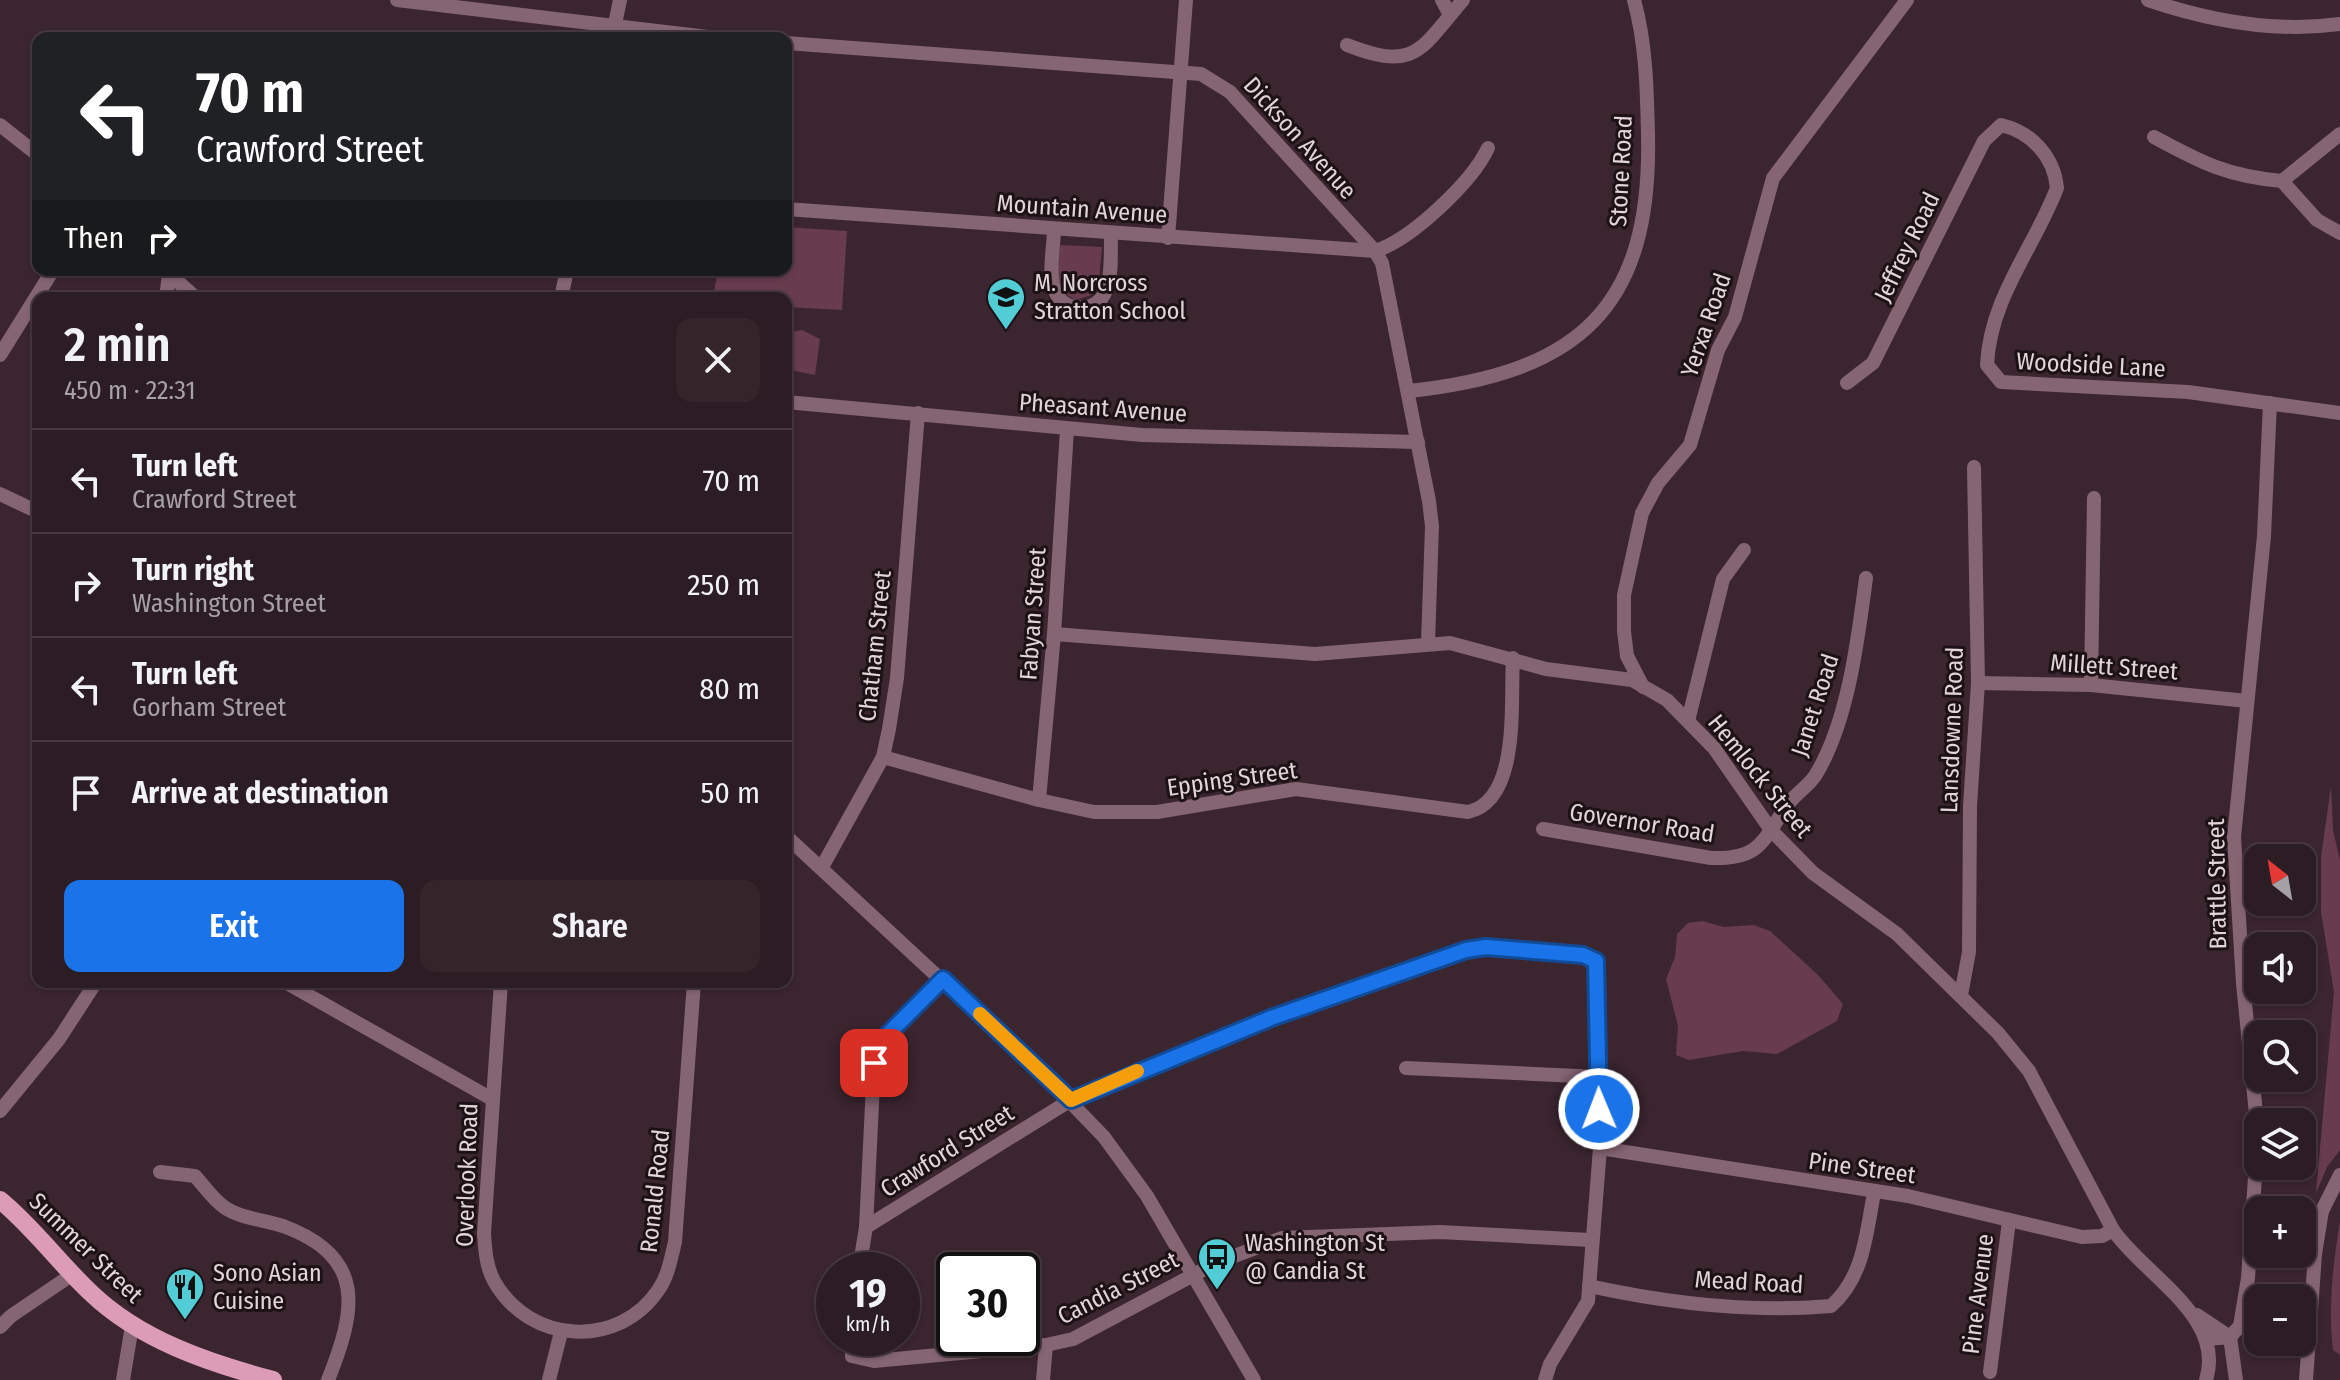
<!DOCTYPE html>
<meta charset="utf-8">
<style>
:root{--surface:#2c1c23;--page:#34252b;--text:#f1f3f6;--muted:#a6a1a6;--line:#483a41;--accent:#1a73e8}
body{margin:0;font-family:"Fira Sans Condensed",sans-serif;background:var(--page);color:var(--text);height:100vh;display:flex;flex-direction:column;font-size:30px;white-space:nowrap}
*{box-sizing:border-box;margin:0}
p{font-size:26px;color:var(--muted)}
.icon{flex:none;width:44px;height:44px;fill:none;stroke:currentColor;stroke-width:2;stroke-linecap:round;stroke-linejoin:round}
.map{position:relative;flex:1;overflow:hidden}
.panel{position:absolute;left:32px;top:292px;width:760px;height:696px;display:flex;flex-direction:column;background:var(--surface);border-radius:16px;box-shadow:0 2px 6px #0004,0 0 0 2px var(--line)}
.panel>*{flex:none}
.top-card{position:absolute;left:32px;top:32px;width:760px;height:244px;border-radius:16px;box-shadow:0 2px 6px #0004,0 0 0 2px var(--line);background:#202124;color:#fff;overflow:hidden}
.needle{width:52px;rotate:329deg}
.controls{position:absolute;left:2244px;top:844px;display:grid;gap:16px}
.controls a{display:grid;place-items:center;width:72px;height:72px;border-radius:16px;background:var(--surface);box-shadow:0 2px 6px #0004,0 0 0 2px var(--line);font-size:40px}
.speed{position:absolute;left:816px;top:1252px;display:flex;gap:16px;font-size:40px;font-weight:700;text-align:center}
.speed>*{display:grid;place-content:center;width:104px;height:104px;border-radius:50%;background:var(--surface);box-shadow:0 2px 6px #0004,0 0 0 2px var(--line);line-height:1}
.speed small{font-size:20px;font-weight:400}
.speed .limit{border:4px solid #111;border-radius:12px;background:#fff;color:#111}
.pin{position:absolute;display:grid;place-items:center;width:68px;height:68px;color:#fff;margin:-34px;border-radius:16px;box-shadow:0 4px 12px #0006}
.me{position:absolute;width:88px;margin:-44px;rotate:359deg;stroke-linejoin:round;filter:drop-shadow(0 0 6px #0008)}
.turn{display:flex;align-items:center;gap:28px;height:168px;padding:0 32px;font-size:36px}
.turn .icon{width:104px;height:104px;stroke-width:2.5}
.turn b{display:block;font-size:56px;line-height:68px}
.then{display:flex;align-items:center;height:76px;padding:0 32px;background:#0003;gap:16px;font-size:30px}
.round{display:grid;place-items:center;flex:none;width:84px;height:84px;border-radius:16px;background:var(--page)}
.head{display:flex;align-items:center;justify-content:space-between;height:136px;padding:0 32px}
h1{font-size:48px;font-weight:600;line-height:60px}
.action{display:flex;gap:16px;margin-top:auto;padding:16px 32px}
.action a{flex:1;height:92px;border-radius:16px;background:var(--accent);color:#fff;font-size:32px;font-weight:600;line-height:92px;text-align:center}
.action a+a{background:var(--page);color:var(--text)}
ul{padding:0;list-style:none}
li{display:flex;align-items:center;gap:24px;height:104px;padding:0 32px;border-top:2px solid var(--line)}
li div{flex:1}
li b{display:block;font-size:30px}
li em{font-style:normal}
.map>svg:first-child{display:block}
.green{fill:#683b4f}
.lines{fill:none;stroke-linecap:round;stroke-linejoin:round}
.minor{stroke:#856572;stroke-width:14}
.major{stroke:#dc9cb7;stroke-width:18}
.route-casing{stroke:#114b97;stroke-width:20}
.route{stroke:#1a73e8;stroke-width:14}
.slow{stroke:#f59e0b;stroke-width:14}
.labels{text-anchor:middle;dominant-baseline:central;stroke-width:6;stroke-linejoin:round;paint-order:stroke}
.street-label{font-size:24px;fill:#e3d4da;stroke:#1c1216}
.poi-label{font-size:24px;fill:#e3d4da;stroke:#1c1216;text-anchor:start}
</style>
<div class="map">
<svg width="2340" height="1380" viewBox="0 0 2340 1380">
<rect width="100%" height="100%" fill="#3b252f"/>
<!-- green -->
<g class="green">
<path d="M786,227l61,4 -5,79 -56,-3v-9h-73l5,-28h68z"/>
<path d="M1060,245l42,2 -3,32 -8,16 -15,5c-25,-11 -18,-32 -16,-55z"/>
<path d="M802,330l18,9 -5,36 -20,-4 -9,-8v-30z"/>
<path d="M2331,786l2,44 7,30v290l-13,17 -11,26 18,-201 -13,-80v-55z"/>
<path d="M1702,921l22,6 30,-2 16,6 48,44 25,29 -6,17 -60,33 -34,-3 -54,9 -13,-5 2,-29 -12,-47 9,-22 2,-23 11,-11z"/>
<path d="M2340,1221v134l-7,-5c-5,-43 0,-87 7,-129z"/>
</g>
<g class="lines">
<!-- minor -->
<g class="minor">
<path d="M397,0l319,38"/>
<path d="M1442,0l8,15"/>
<path d="M2148,0c62,21 127,33 192,24"/>
<path d="M612,38l8,-38"/>
<path d="M786,43l415,31 29,18 145,159 7,12 47,238 3,25 -4,117"/>
<path d="M1347,45c69,27 73,5 116,-45"/>
<path d="M0,125l38,30"/>
<path d="M2154,137c48,26 73,39 128,44l58,-47"/>
<path d="M2282,181l35,39 23,13"/>
<path d="M786,209l589,42c36,-11 97,-69 113,-103"/>
<path d="M1054,229c0,19 -7,47 2,64 4,8 11,13 19,14 42,5 35,-45 36,-73"/>
<path d="M1168,238l18,-238"/>
<path d="M165,270l31,28"/>
<path d="M166,298l3,-24"/>
<path d="M561,298l6,-28"/>
<path d="M0,355l53,-85"/>
<path d="M1847,383l26,-20 111,-222 17,-16c30,7 53,31 56,63 -23,60 -67,110 -70,177l14,17 187,10 152,21"/>
<path d="M1409,391c169,-18 243,-82 239,-257 -1,-44 -2,-91 -14,-134"/>
<path d="M786,402l356,33 276,7"/>
<path d="M0,494l38,18"/>
<path d="M1054,634l261,20 135,-11 96,26 86,11 35,20 47,48 57,82 42,43 84,61 101,99 31,38 84,159c31,45 113,87 93,150"/>
<path d="M1978,683l113,2 156,16"/>
<path d="M2091,685l3,-187"/>
<path d="M1643,687l-16,-31 -3,-25v-36l18,-82 16,-30 32,-38 28,-95 17,-33 38,-139 134,-178"/>
<path d="M1688,721l35,-142 21,-29"/>
<path d="M883,757l156,43 55,12h63l139,-23 172,23c53,-12 42,-110 45,-154"/>
<path d="M1039,800l15,-166 13,-204"/>
<path d="M1543,829l168,29c52,2 51,-19 78,-55 8,-10 19,-17 26,-27 33,-53 43,-137 51,-198"/>
<path d="M786,836l262,243 56,58 43,59 107,184"/>
<path d="M822,867l61,-110 6,-28 8,-51 21,-265"/>
<path d="M285,982l207,117"/>
<path d="M501,982l-17,251c1,16 2,33 10,48 35,63 125,69 165,8 9,-13 12,-31 16,-47l19,-260"/>
<path d="M1961,995l8,-43 1,-146 8,-123 -4,-216"/>
<path d="M1406,1068l193,9"/>
<path d="M0,1111l59,-72 37,-57"/>
<path d="M1600,1148l308,48 174,41 20,-1 11,-6"/>
<path d="M160,1172l35,4c9,10 18,23 29,31 15,11 41,13 59,19 84,31 73,84 45,154"/>
<path d="M866,1227l205,-127 200,-82 204,-71 113,9 8,5 3,11 1,176 -12,153 -38,63 -5,16"/>
<path d="M859,1270l7,-43 8,-164 14,-29 55,-55"/>
<path d="M1589,1286c78,17 162,27 242,20 33,-29 35,-72 43,-113"/>
<path d="M2197,1315l33,22 6,43"/>
<path d="M0,1327l11,-11 62,-42"/>
<path d="M852,1338v18l22,5 172,-16 27,-6 143,-76 66,-25 158,-6 150,8"/>
<path d="M2208,1339l22,-2 10,-11 8,-48 10,-144 -15,-151 -9,-146 30,-301 6,-133"/>
<path d="M1990,1372l19,-151"/>
<path d="M123,1380l9,-54"/>
<path d="M549,1380l12,-48"/>
<path d="M1043,1380l3,-35"/>
<path d="M2306,1380l9,-126 7,-43 18,-36"/>
</g>
<!-- major -->
<path class="major" d="M0,1200c34,28 59,63 91,93 49,47 118,70 182,87"/>
</g>
<g class="lines">
<defs>
<path id="route" d="M874,1063l14,-29 55,-55 128,121 200,-82 195,-68 20,-3 97,8 13,6 3,148"/>
</defs>
<!-- route casing -->
<use href="#route" class="route-casing"/>
<!-- route -->
<use href="#route" class="route"/>
<!-- slow -->
<path class="slow" d="M980,1014l91,86 66,-29"/>
</g>
<!-- icons -->
<defs>
<symbol id="school-pin" viewBox="-11 -11 22 30"><path d="M0 17L-7.5 6A9.5 9.5 0 1 1 7.5 6Z" fill="#52ccd5" stroke="#1c1216"/><path d="M0-5L7-2L0 1L-7-2ZM-4 1L0 2.5L4 1V4Q0 6-4 4Z" fill="#111"/></symbol>
<symbol id="bus-pin" viewBox="-11 -11 22 30"><path d="M0 17L-7.5 6A9.5 9.5 0 1 1 7.5 6Z" fill="#52ccd5" stroke="#1c1216"/><path d="M-5-6H5V4H4V6H2V4H-2V6H-4V4H-5ZM-3.5-4V0h7V-4ZM-3.5 1.2v1.5H-2V1.2ZM2 1.2v1.5H3.5V1.2Z" fill="#111"/></symbol>
<symbol id="restaurant-pin" viewBox="-11 -11 22 30"><path d="M0 17L-7.5 6A9.5 9.5 0 1 1 7.5 6Z" fill="#52ccd5" stroke="#1c1216"/><path d="M-5-6h1v4h1v-4h1v4h1v-4h1v5L-1.5 .5V6h-2V.5L-5-1ZM5-6V6H3V1.5H1.5Q1.5-4 5-6Z" fill="#111"/></symbol>
</defs>
<g fill-rule="evenodd">
<use href="#school-pin" x="984" y="275" width="44" height="60"/>
<use href="#bus-pin" x="1195" y="1235" width="44" height="60"/>
<use href="#restaurant-pin" x="163" y="1265" width="44" height="60"/>
</g>
<g class="labels">
<!-- street labels -->
<g class="street-label">
<text transform="translate(1300 138) rotate(48)">Dickson Avenue</text>
<text transform="translate(1621 171) rotate(-87)">Stone Road</text>
<text transform="translate(1082 209) rotate(4)">Mountain Avenue</text>
<text transform="translate(1907 247) rotate(-64)">Jeffrey Road</text>
<text transform="translate(1706 325) rotate(-71)">Yerxa Road</text>
<text transform="translate(2091 365) rotate(3)">Woodside Lane</text>
<text transform="translate(1103 408) rotate(4)">Pheasant Avenue</text>
<text transform="translate(1033 614) rotate(-86)">Fabyan Street</text>
<text transform="translate(875 646) rotate(-84)">Chatham Street</text>
<text transform="translate(2114 667) rotate(4)">Millett Street</text>
<text transform="translate(1815 705) rotate(-72)">Janet Road</text>
<text transform="translate(1952 730) rotate(-88)">Lansdowne Road</text>
<text transform="translate(1760 776) rotate(51)">Hemlock Street</text>
<text transform="translate(1232 779) rotate(-8)">Epping Street</text>
<text transform="translate(1642 823) rotate(9)">Governor Road</text>
<text transform="translate(2217 884) rotate(-91)">Brattle Street</text>
<text transform="translate(947 1151) rotate(-32)">Crawford Street</text>
<text transform="translate(1862 1168) rotate(8)">Pine Street</text>
<text transform="translate(467 1175) rotate(-88)">Overlook Road</text>
<text transform="translate(655 1191) rotate(-84)">Ronald Road</text>
<text transform="translate(86 1248) rotate(44)">Summer Street</text>
<text transform="translate(1749 1282) rotate(3)">Mead Road</text>
<text transform="translate(1118 1288) rotate(-27)">Candia Street</text>
<text transform="translate(1978 1294) rotate(-83)">Pine Avenue</text>
</g>
<!-- poi labels -->
<g class="poi-label">
<text x="1034" y="283">M. Norcross<tspan x="1034" dy="28">Stratton School</tspan></text>
<text x="1245" y="1243">Washington St<tspan x="1245" dy="28">@ Candia St</tspan></text>
<text x="213" y="1273">Sono Asian<tspan x="213" dy="28">Cuisine</tspan></text>
</g>
</g>
</svg>
<div class="controls">
<a><svg class="needle" viewBox="-14 -14 28 28"><path d="M0-13l5 13h-10z" fill="#e53935"/><path d="M0 13l5-13h-10z" fill="#a6a1a6"/></svg></a>
<a><svg class="icon" aria-label="sound" viewBox="0 0 24 24"><path d="M4 9h4l5-4v14l-5-4H4zM17 9q2 3 0 6"/></svg></a>
<a><svg class="icon" aria-label="search" viewBox="0 0 24 24"><circle cx="10" cy="10" r="6"/><path d="M15 15l6 6"/></svg></a>
<a><svg class="icon" aria-label="layers" viewBox="0 0 24 24"><path d="M12 4l9 5-9 5-9-5zM3 14l9 5 9-5"/></svg></a>
<a>+</a>
<a>−</a>
</div>
<div class="speed"><div>19<small>km/h</small></div><div class="limit">30</div></div>
<div class="pin" style="left:874px;top:1063px;background:#d93025"><svg class="icon" aria-label="arrive" viewBox="0 0 24 24"><path d="M6 21V4h12l-3 4 3 4H6"/></svg></div>
<svg class="me" style="left:1599px;top:1109px" viewBox="-20 -20 40 40"><circle r="17" fill="#1a73e8" stroke="#fff" stroke-width="3"/><path d="M0-11L8 9 0 5-8 9z" fill="#fff"/></svg>
<div class="top-card">
<div class="turn"><svg class="icon" aria-label="left" viewBox="0 0 24 24"><path d="M17 20v-9H6M10 6l-5 5 5 5"/></svg><div><b>70 m</b>Crawford Street</div></div>
<div class="then">Then<svg class="icon" aria-label="right" viewBox="0 0 24 24"><path d="M7 20v-9h11M14 6l5 5-5 5"/></svg></div>
</div>
<section class="panel">
<div class="head"><div><h1>2 min</h1><p>450 m · 22:31</p></div><a class="round"><svg class="icon" aria-label="close" viewBox="0 0 24 24"><path d="M6 6l12 12M18 6L6 18"/></svg></a></div>
<ul>
<li><svg class="icon" aria-label="left" viewBox="0 0 24 24"><path d="M17 20v-9H6M10 6l-5 5 5 5"/></svg><div><b>Turn left</b><p>Crawford Street</p></div><em>70 m</em></li>
<li><svg class="icon" aria-label="right" viewBox="0 0 24 24"><path d="M7 20v-9h11M14 6l5 5-5 5"/></svg><div><b>Turn right</b><p>Washington Street</p></div><em>250 m</em></li>
<li><svg class="icon" aria-label="left" viewBox="0 0 24 24"><path d="M17 20v-9H6M10 6l-5 5 5 5"/></svg><div><b>Turn left</b><p>Gorham Street</p></div><em>80 m</em></li>
<li><svg class="icon" aria-label="arrive" viewBox="0 0 24 24"><path d="M6 21V4h12l-3 4 3 4H6"/></svg><div><b>Arrive at destination</b></div><em>50 m</em></li>
</ul>
<div class="action"><a>Exit</a><a>Share</a></div>
</section>
</div>
